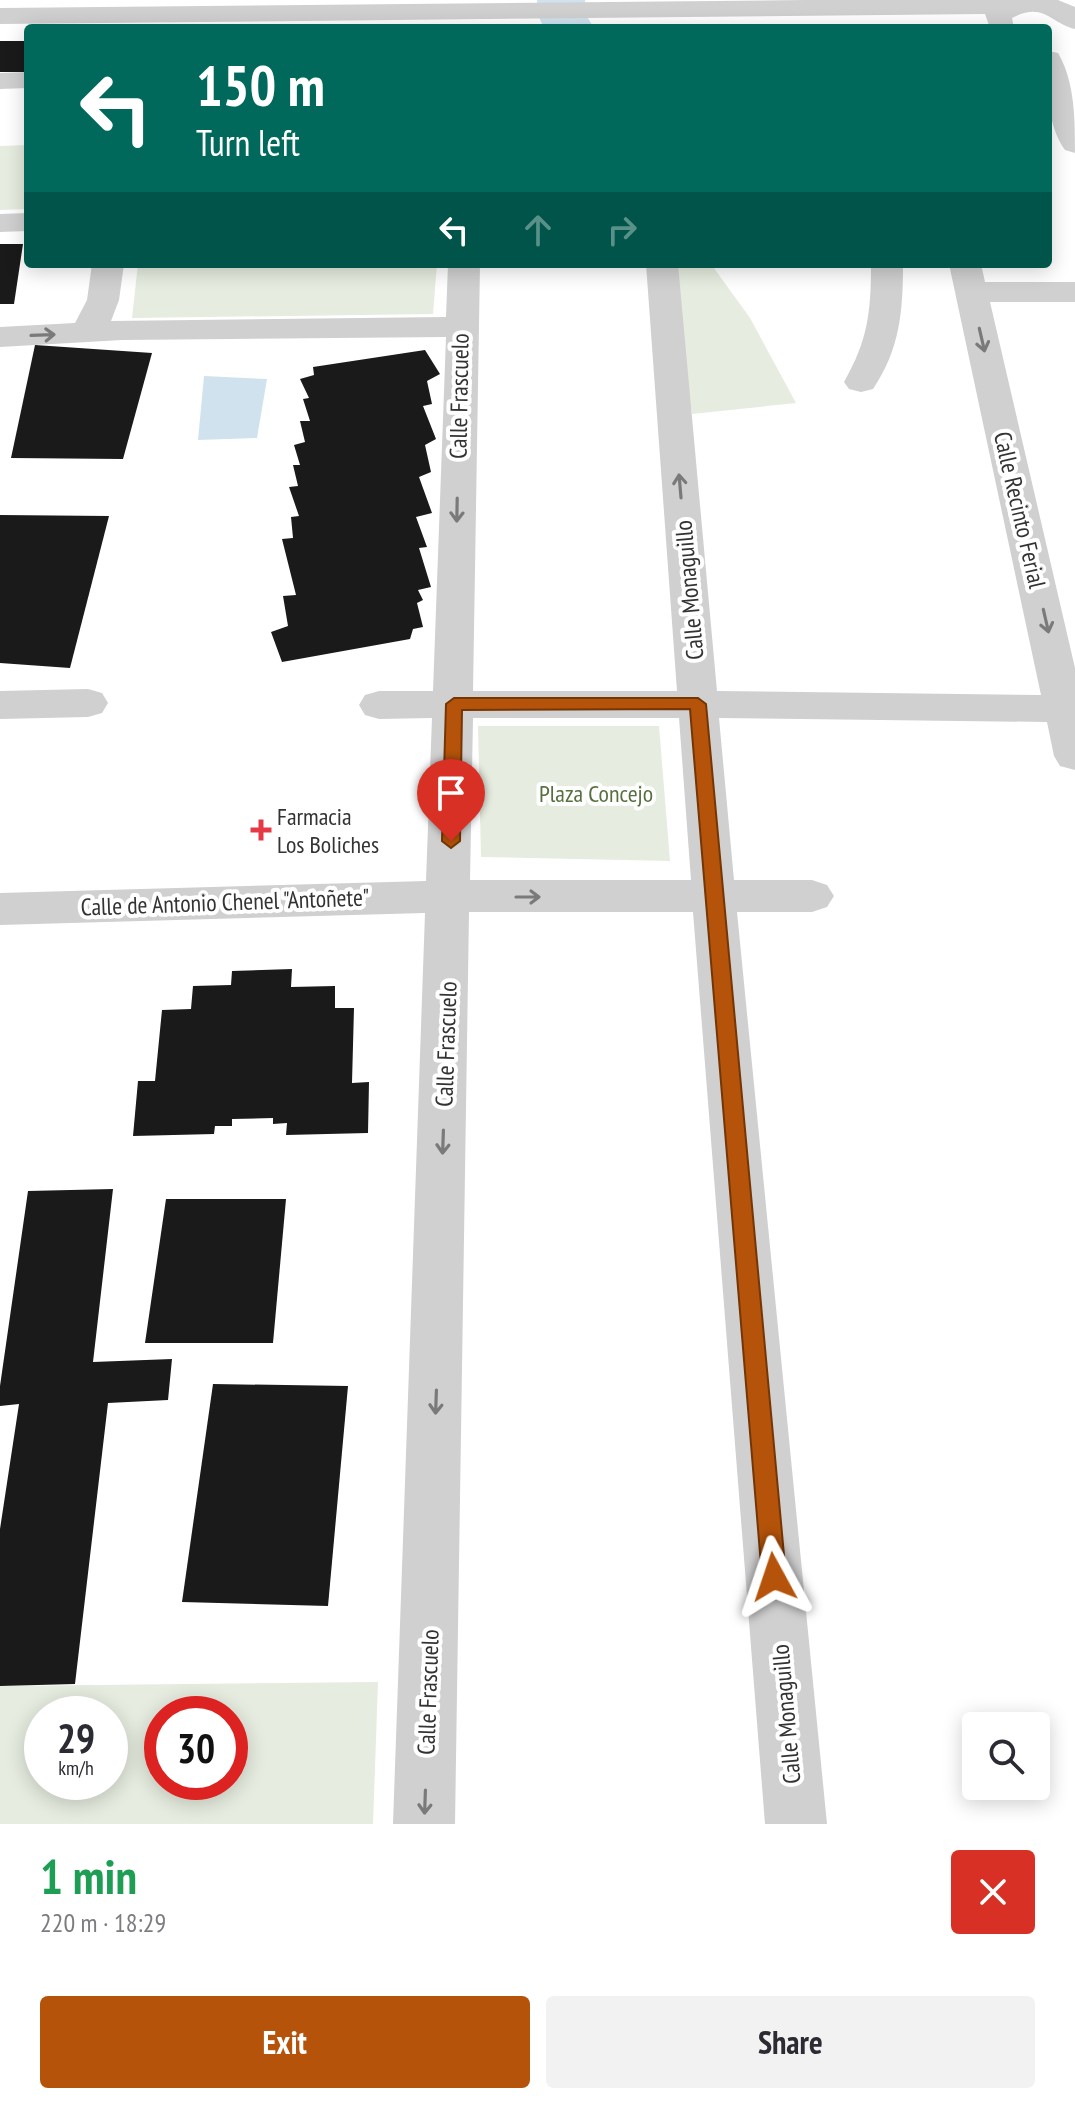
<!DOCTYPE html>
<meta charset="utf-8">
<style>
:root{--surface:#fff;--page:#f2f2f3;--text:#2b2b33;--muted:#7c7c81;--accent:#b45309}
body{margin:0;font-family:"PT Sans Narrow",sans-serif;background:var(--page);color:var(--text);height:100vh;display:flex;flex-direction:column;font-size:30px;white-space:nowrap}
*{box-sizing:border-box;margin:0}
p{font-size:26px;color:var(--muted)}
.icon{flex:none;width:44px;height:44px;fill:none;stroke:currentColor;stroke-width:2;stroke-linecap:round;stroke-linejoin:round}
.map{position:relative;height:1824px;overflow:hidden}
.side{display:flex;flex-direction:column;background:var(--surface);flex:1}
.side>*{flex:none}
.banner{position:absolute;left:24px;top:24px;width:1028px;height:244px;border-radius:8px;box-shadow:0 4px 20px #0003;background:#00695c;color:#fff;overflow:hidden}
.tools{position:absolute;left:962px;top:1712px;display:grid;gap:16px}
.tools a{display:grid;place-items:center;width:88px;height:88px;border-radius:8px;background:var(--surface);box-shadow:0 4px 20px #0003;font-size:40px}
.speed{position:absolute;left:24px;top:1696px;display:flex;gap:16px;font-size:40px;font-weight:700;text-align:center}
.speed>*{display:grid;place-content:center;width:104px;height:104px;border-radius:50%;background:var(--surface);box-shadow:0 4px 20px #0003;line-height:1}
.speed small{font-size:20px;font-weight:400}
.speed .limit{border:12px solid #d22;background:#fff;color:#111}
.pin{position:absolute;display:grid;place-items:center;width:68px;height:68px;color:#fff;margin:-82px -34px;border-radius:50% 50% 50% 0;rotate:-45deg;box-shadow:0 0 8px #0007}
.pin .icon{rotate:45deg}
.me{position:absolute;width:88px;margin:-44px;rotate:355deg;stroke-linejoin:round;filter:drop-shadow(0 0 6px #0008)}
.turn{display:flex;align-items:center;gap:28px;height:168px;padding:0 40px;font-size:36px}
.turn .icon{width:104px;height:104px;stroke-width:2.5}
.turn b{display:block;font-size:56px;line-height:68px}
.lanes{display:flex;align-items:center;height:76px;padding:0 40px;background:#0003;justify-content:center;gap:40px;direction:ltr}
.lanes .off{opacity:.35}
.round{display:grid;place-items:center;flex:none;width:84px;height:84px;border-radius:8px;background:var(--page)}
.headline{display:flex;align-items:center;justify-content:space-between;height:136px;padding:0 40px}
h1{font-size:48px;font-weight:800;line-height:60px;color:#1e9e55}
.cta{display:flex;gap:16px;margin-top:auto;padding:16px 40px}
.cta a{flex:1;height:92px;border-radius:8px;background:var(--accent);color:#fff;font-size:32px;font-weight:800;line-height:92px;text-align:center}
.cta a+a{background:var(--page);color:var(--text)}
.map>svg:first-child{display:block}
.green{fill:#e6ecdf;fill-rule:evenodd}
.water{fill:#cfe2ee}
.lines{fill:none;stroke-linecap:round;stroke-linejoin:round}
.river{fill:#cfe2ee;fill-rule:evenodd}
.building{fill:#1a1a1a}
.minor{fill:#d0d0d0;fill-rule:evenodd}
.oneway{stroke:#7a7a7a}
.route{fill:#b45309;stroke:#753606;stroke-width:2}
.poi-dot{fill:#e63946;stroke:#fff;stroke-width:3}
.labels{text-anchor:middle;dominant-baseline:central;stroke-width:8;stroke-linejoin:round;paint-order:stroke}
.street-label{font-size:24px;fill:#333;stroke:#fff}
.park-label{font-size:24px;fill:#56703f;stroke:#fff}
.poi-label{font-size:24px;fill:#333;stroke:#fff;text-anchor:start}
</style>
<div class="map">
<svg width="1075" height="1824" viewBox="0 0 1075 1824">
<rect width="100%" height="100%" fill="#fff"/>
<!-- green -->
<g class="green">
<path d="M28,145v64l-28,1v-64z"/>
<path d="M138,264h299l-4,50 -301,4z"/>
<path d="M668,264h43l39,54 46,85 -104,11z"/>
<path d="M478,726h181l11,135 -189,-4z"/>
<path d="M378,1682l-5,142h-373v-138zM42,1714h68v68h-68zM162,1714h68v68h-68z"/>
</g>
<!-- water -->
<path class="water" d="M204,376l63,3 -10,59 -59,2z"/>
<g class="lines">
<!-- river -->
<path class="river" d="M537,0h48l1,15 8,13h-50l-6,-13z"/>
</g>
<!-- building -->
<g class="building">
<rect x="0" y="41" width="28" height="31"/>
<path d="M0,244h23l-9,60h-14z"/>
<path d="M35,345l117,8 -29,106 -112,-1z"/>
<path d="M425,350l15,24 -13,7 5,23 -9,2 13,33 -11,6 6,27 -12,5 13,36 -16,4 11,30 -8,1 12,39 -13,3 5,10 -6,3 6,24 -10,2 -3,10 -128,23 -11,-30 17,-6 -5,-30 13,-1 -14,-56 11,-1 -2,-21 8,-1 -10,-29 9,-1 -5,-21h7l-6,-20 11,-3 -5,-21h10l-7,-22 6,-1 -9,-19 14,-4 -1,-8z"/>
<path d="M0,515l109,1 -39,152 -70,-5z"/>
<path d="M292,969l-1,18 44,-1v22h19l-2,75 17,-1 -1,51 -82,2 1,-12 -14,1v-6l-41,1v7h-17l-1,8 -81,2 5,-55h17l7,-71 29,-1 2,-23 38,-1 1,-14z"/>
<path d="M113,1189l-20,173 79,-3 -4,41 -60,3 -33,281 -75,2v-157l19,-125 -19,2v-20l28,-195z"/>
<path d="M166,1199h120l-13,144h-128z"/>
<path d="M213,1384l135,2 -20,220 -146,-4z"/>
</g>
<g class="lines">
<!-- minor -->
<g class="minor">
<path d="M807,0h251l17,7v22c-25,-6 -31,-28 -63,-11l2,10h-24l-5,-14 -985,10v-16z"/>
<path d="M1048,51l10,2c17,29 17,66 17,100l-10,-3c-20,-28 -17,-66 -17,-99z"/>
<path d="M28,72v16l-28,1v-16z"/>
<path d="M28,213v18l-28,1v-18z"/>
<path d="M92,264h32l-5,36 -8,21 335,-4 2,-53h32l-7,427h204l-31,-427h32l39,427 324,4 -92,-431h32l4,18h90v20h-85l85,366v102l-15,-4 -6,-10 -7,-34 -328,-4 15,162h78l15,5 7,11 -7,11 -15,5h-75l90,912h-62l-72,-912h-224l-14,912h-62l32,-911 -425,12v-32l426,-12 6,-163 -53,1 -14,-4 -6,-10 6,-10 14,-4h54l13,-354 -324,3 -122,7v-20l75,-4 12,-23zM473,718h206l12,162h-221z"/>
<path d="M871,264h32c0,47 -3,85 -30,125l-12,3 -12,-3 -5,-7c24,-42 27,-70 27,-118z"/>
<path d="M88,689l14,4 6,10 -6,10 -14,4 -88,2v-28z"/>
</g>
</g>
<!-- one-way arrows -->
<defs><path id="oneway-shaft" d="M-6 0H5M1.5-3L5.5 0L1.5 3" fill="none" stroke-width="1.6" stroke-linecap="round" stroke-linejoin="round" transform="scale(2)"/></defs>
<g class="oneway">
<use href="#oneway-shaft" transform="translate(43 335) rotate(-2)"/>
<use href="#oneway-shaft" transform="translate(982 340) rotate(77)"/>
<use href="#oneway-shaft" transform="translate(680 486) rotate(-95)"/>
<use href="#oneway-shaft" transform="translate(457 510) rotate(91)"/>
<use href="#oneway-shaft" transform="translate(1046 621) rotate(77)"/>
<use href="#oneway-shaft" transform="translate(528 897)"/>
<use href="#oneway-shaft" transform="translate(443 1142) rotate(92)"/>
<use href="#oneway-shaft" transform="translate(436 1402) rotate(92)"/>
<use href="#oneway-shaft" transform="translate(425 1802) rotate(92)"/>
</g>
<!-- route -->
<path class="route" d="M454,698h244l8,6 80,873 -4,8 -8,3 -8,-3 -4,-8 -72,-868 -228,1 -2,131 -9,7 -9,-7 4,-137z"/>
<!-- markers -->
<path class="poi-dot" d="M257 818h8v8h8v8h-8v8h-8v-8h-8v-8h8z"/>
<g class="labels">
<!-- street labels -->
<g class="street-label">
<text transform="translate(459 396) rotate(-89)">Calle Frascuelo</text>
<text transform="translate(1020 510) rotate(77)">Calle Recinto Ferial</text>
<text transform="translate(689 590) rotate(-95)">Calle Monaguillo</text>
<text transform="translate(225 902) rotate(-2)">Calle de Antonio Chenel "Antoñete"</text>
<text transform="translate(446 1044) rotate(-88)">Calle Frascuelo</text>
<text transform="translate(428 1692) rotate(-88)">Calle Frascuelo</text>
<text transform="translate(786 1714) rotate(-95)">Calle Monaguillo</text>
</g>
<!-- park labels -->
<g class="park-label">
<text x="596" y="793">Plaza Concejo</text>
</g>
<!-- poi labels -->
<g class="poi-label">
<text x="277" y="816">Farmacia<tspan x="277" dy="28">Los Boliches</tspan></text>
</g>
</g>
</svg>
<div class="tools">
<a><svg class="icon" aria-label="search" viewBox="0 0 24 24"><circle cx="10" cy="10" r="6"/><path d="M15 15l6 6"/></svg></a>
</div>
<div class="speed"><div>29<small>km/h</small></div><div class="limit">30</div></div>
<div class="pin" style="left:451px;top:841px;background:#d93025"><svg class="icon" aria-label="arrive" viewBox="0 0 24 24"><path d="M6 21V4h12l-3 4 3 4H6"/></svg></div>
<svg class="me" style="left:774px;top:1577px" viewBox="-20 -20 40 40"><path d="M0-17L14 15 0 8-14 15z" fill="#b45309" stroke="#fff" stroke-width="4"/></svg>
<div class="banner">
<div class="turn"><svg class="icon" aria-label="left" viewBox="0 0 24 24"><path d="M17 20v-9H6M10 6l-5 5 5 5"/></svg><div><b>150 m</b>Turn left</div></div>
<div class="lanes"><svg class="icon" aria-label="left" viewBox="0 0 24 24"><path d="M17 20v-9H6M10 6l-5 5 5 5"/></svg><svg class="icon off" aria-label="ahead" viewBox="0 0 24 24"><path d="M12 20V5M6 11l6-6 6 6"/></svg><svg class="icon off" aria-label="right" viewBox="0 0 24 24"><path d="M7 20v-9h11M14 6l5 5-5 5"/></svg></div>
</div>
</div>
<section class="side">
<div class="headline"><div><h1>1 min</h1><p>220 m · 18:29</p></div><a class="round" style="background:#d93025;color:#fff"><svg class="icon" aria-label="close" viewBox="0 0 24 24"><path d="M6 6l12 12M18 6L6 18"/></svg></a></div>
<div class="cta"><a>Exit</a><a>Share</a></div>
</section>
